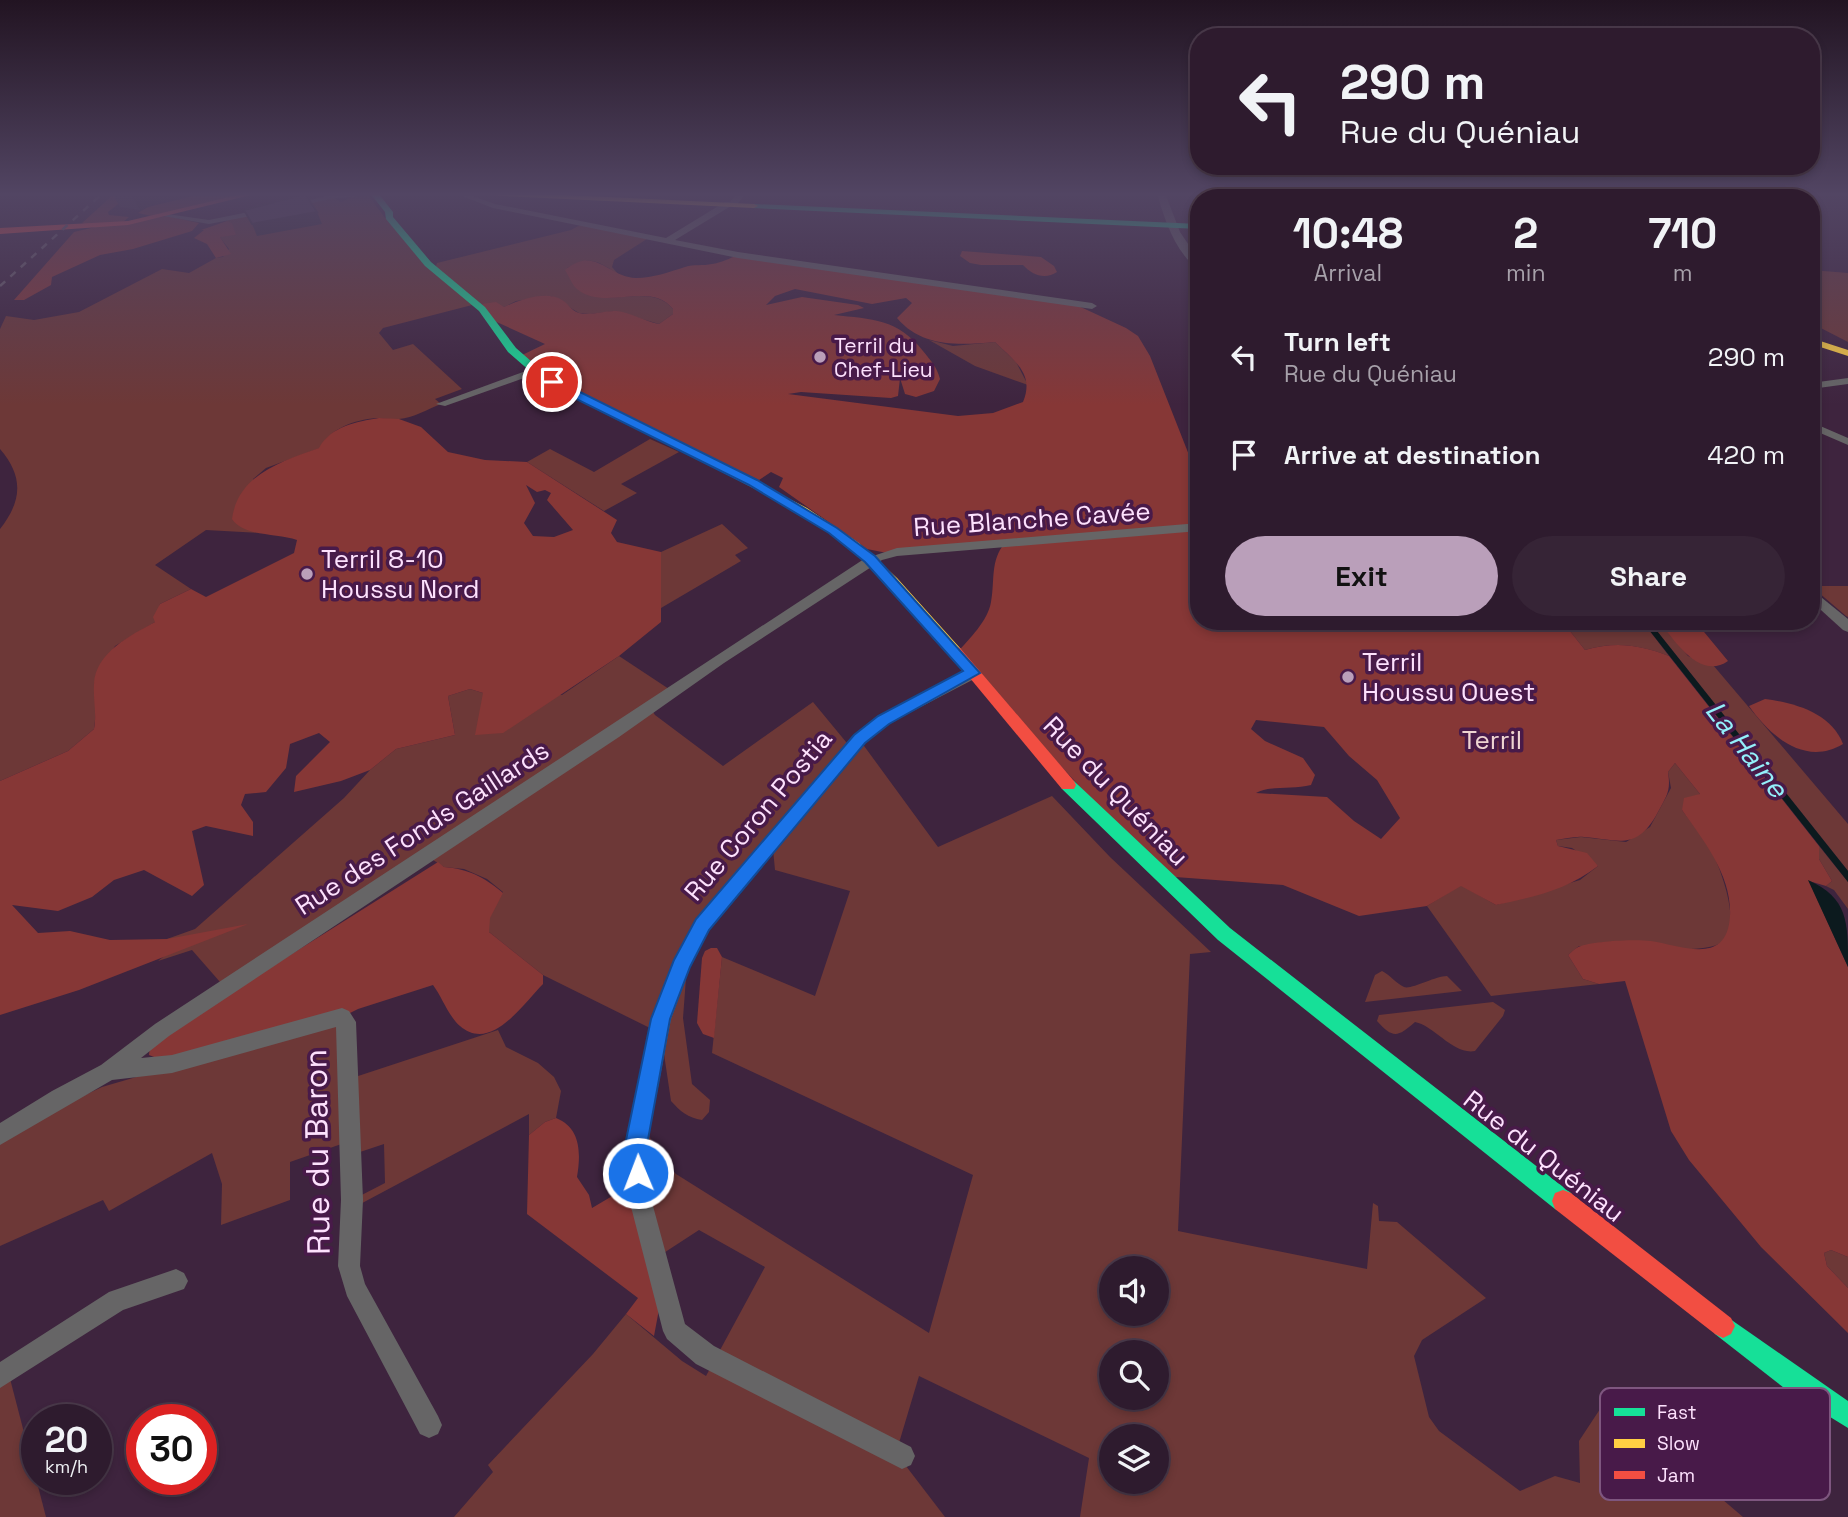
<!DOCTYPE html>
<meta charset="utf-8">
<style>
:root{--surface:#2e1b2e;--page:#362436;--text:#f1f3f6;--muted:#a7a1aa;--line:#49394a;--accent:#ba9fba}
body{margin:0;font-family:"Space Grotesk",sans-serif;background:var(--page);color:var(--text);height:100vh;display:flex;flex-direction:column;font-size:26px;white-space:nowrap}
*{box-sizing:border-box;margin:0}
p{font-size:23px;color:var(--muted)}
.icon{flex:none;width:38px;height:38px;fill:none;stroke:currentColor;stroke-width:2;stroke-linecap:round;stroke-linejoin:round}
.map{position:relative;flex:1;overflow:hidden}
.sheet{position:absolute;left:1190px;top:189px;width:630px;height:441px;display:flex;flex-direction:column;background:var(--surface);border-radius:28px;box-shadow:0 4px 10px #0003,0 0 0 2px var(--line)}
.sheet>*{flex:none}
.banner{position:absolute;left:1190px;top:28px;width:630px;height:147px;border-radius:28px;box-shadow:0 4px 10px #0003,0 0 0 2px var(--line);background:#2e1b2e;color:var(--text);overflow:hidden}
.tools{position:absolute;left:1099px;top:1256px;display:grid;gap:14px}
.tools a{display:grid;place-items:center;width:70px;height:70px;border-radius:50%;background:var(--surface);box-shadow:0 4px 10px #0003,0 0 0 2px var(--line);font-size:35px}
.speed{position:absolute;left:21px;top:1404px;display:flex;gap:14px;font-size:35px;font-weight:700;text-align:center}
.speed>*{display:grid;place-content:center;width:91px;height:91px;border-radius:50%;background:var(--surface);box-shadow:0 4px 10px #0003,0 0 0 2px var(--line);line-height:1}
.speed small{font-size:18px;font-weight:400}
.speed .limit{border:10px solid #d22;background:#fff;color:#111}
.pin{position:absolute;display:grid;place-items:center;width:60px;height:60px;color:#fff;margin:-30px;border:4px solid #fff;border-radius:50%;box-shadow:0 2px 7px #0007}
.me{position:absolute;width:77px;margin:-38px;rotate:359deg;stroke-linejoin:round;filter:drop-shadow(0 0 5px #0008)}
.turn{display:flex;align-items:center;gap:24px;height:147px;padding:0 35px;font-size:32px}
.turn .icon{width:91px;height:91px;stroke-width:2.5}
.turn b{display:block;font-size:49px;line-height:60px}
.eta{display:flex;justify-content:space-evenly;align-items:center;height:119px;text-align:center}
.eta b{font-size:42px;font-weight:600;line-height:49px}
.button{display:flex;gap:14px;margin-top:auto;padding:14px 35px}
.button a{flex:1;height:80px;border-radius:42px;background:var(--accent);color:#111;font-size:28px;font-weight:600;line-height:80px;text-align:center}
.button a+a{background:var(--page);color:var(--text)}
ul{padding:0;list-style:none}
li{display:flex;align-items:center;gap:21px;height:98px;padding:0 35px}
li div{flex:1}
li b{display:block;font-size:26px}
li em{font-style:normal}
.map>svg:first-child{display:block}
.green{fill:#6d3837;fill-rule:evenodd}
.forest{fill:#863736;fill-rule:evenodd}
.water{fill:#0c1a1e}
.lines{fill:none;stroke-linecap:round;stroke-linejoin:round}
.street{fill:#666566;fill-rule:evenodd}
.fast{fill:#16e098;fill-rule:evenodd}
.slow{fill:#ffcf43;fill-rule:evenodd}
.jam{fill:#f24e42;fill-rule:evenodd}
.rail{stroke:#6c616c;stroke-width:2.5;stroke-dasharray:7 7;stroke-linecap:butt}
.wall{fill:#46374a}
.shaded-wall{fill:#392d3c}
.building{fill:#514056;stroke:#392d3c;stroke-width:2}
.route{fill:#1a73e8;stroke:#114b97;stroke-width:2}
.poi-dot{fill:#ba9fba;stroke:#481a49;stroke-width:2.5}
.labels{text-anchor:middle;dominant-baseline:central;stroke-width:7;stroke-linejoin:round;paint-order:stroke}
.far-poi-label{font-size:21px;fill:#fde1fd;stroke:#481a49;text-anchor:start}
.street-label{font-size:26px;fill:#fde1fd;stroke:#481a49}
.poi-label{font-size:26px;fill:#fde1fd;stroke:#481a49;text-anchor:start}
.park-label{font-size:26px;fill:#eed4d1;stroke:#481a49}
.water-label{font-size:28px;font-style:italic;fill:#93f0fb;stroke:#481a49}
.near-street-label{font-size:32px;fill:#fde1fd;stroke:#481a49}
.key{fill:#481a49;stroke:#7e567f;stroke-width:2}
.key-label{font-size:19px;fill:#fde1fd}
</style>
<div class="map">
<svg width="1848" height="1517" viewBox="0 0 1848 1517">
<rect width="100%" height="100%" fill="#3e243e"/>
<!-- green -->
<g class="green">
<path d="M1339,193h100l2,5h-100z"/>
<path d="M369,196l16,22 4,-1 39,47 8,2 1,-3 134,-33 11,-6 68,13 -36,23 -2,7 6,7c-21,-13 -27,-19 -51,-6l37,30c23,0 53,-9 69,11v5l-14,10 -44,-13 -25,3 -11,-1 -28,-17 -35,5 -12,6 -28,-3 -93,24 -4,5 14,17 20,-6 49,45 -27,10 6,5c-13,5 -28,14 -42,15 -7,1 -15,-1 -23,-1 -21,2 -46,10 -56,30l-54,20 -13,11 29,55 -76,-4 -51,35 36,24 -31,15 -5,18 -40,24 -21,38 3,20 -3,25 -26,22 -68,30v-252c22,-28 24,-52 0,-80v-120l6,-13 28,4 45,-8 83,-43 27,4 27,-15 7,-1 6,-8 -10,-13 17,-1 -10,-16 108,-21 7,4 11,-5z"/>
<path d="M1811,270l37,3v69l-37,-19z"/>
<path d="M929,340l24,6 42,-4 21,20 12,23 -53,-19z"/>
<path d="M650,439l29,13 -58,32 16,9 -33,18 -77,-49 23,-13 44,23z"/>
<path d="M722,524l26,24 -13,7 6,6 -80,47v-56z"/>
<path d="M1811,586h37v31l-2,-1z"/>
<path d="M1562,621h80l27,35c-30,-11 -53,-15 -84,-6z"/>
<path d="M1649,621h10l29,35 25,9 135,159v47z"/>
<path d="M619,656l53,35 -23,15 6,9 68,51 90,-64 38,46 8,-9 79,108 114,-51 58,61 101,95 -21,2 -12,277 189,38 6,-66 5,3 1,15 18,1 89,76 -64,42 -8,16 15,61 10,14 81,60 35,-15 25,7 -1,-42 27,-41 137,117h-663l9,-59 -170,-82 -23,77 49,64h-491l39,-45 -5,-7 105,-111 33,-40 56,47 24,15 59,-109 -66,-37 -43,28 -17,-63 8,-67 9,27 20,19 253,159 44,-158 -261,-122 10,-96 93,39 35,-105 -75,-21 -2,-21 -71,75 -23,55 7,-1 -3,40 9,66 18,16 -1,12 -7,8c-14,-2 -22,-9 -31,-19l-11,-74 -2,5 -115,-57 -54,-43v-14l14,-26 -16,-13 -23,-10 -20,-2 -17,-11 -207,126 -28,-32 -34,11 14,-11 -5,-11 28,-10 149,-131 26,-28 26,-21 59,-14 -7,-39 22,-7 13,4 79,2zM1111,1269h46v45h-46zM1111,1353h46v45h-46zM1111,1437h46v45h-46z"/>
<path d="M1675,763l25,31 -18,16c10,14 24,29 31,44 9,19 31,78 6,90 -23,11 -110,3 -140,2l-11,9 15,24 16,5 -108,12 -64,-90 34,-21 35,20 84,-25 18,-14 -26,-18 -14,-2 -2,-6 25,-3 45,5 24,-15 21,-39 -3,-16z"/>
<path d="M1819,846l29,36v27l-14,-19 -8,-4 6,-5 -13,-22z"/>
<path d="M1382,971c8,4 15,13 22,16 7,3 31,-11 43,-11l15,15 -97,11 10,-27z"/>
<path d="M1493,1002l12,8 -2,6 -28,35c-22,4 -40,-25 -60,-29 -17,15 -22,17 -38,-1l2,-6z"/>
<path d="M342,1017l7,62 149,-49 8,17 32,16 16,14 7,14 -5,27 -11,4 -16,13v-21l-178,95 1,-9 33,-17 -1,-39 -33,11 -1,-14 -60,21v38l-69,25 1,-41 -10,-31 -103,58 -6,-11 -103,46v-111l102,-48z"/>
<path d="M1831,1250l17,7v31l-21,-22 -3,-13z"/>
<path d="M8,1371l38,146h-46v-141z"/>
</g>
<!-- forest -->
<g class="forest">
<path d="M206,193l45,1 -100,22 -13,-3 10,-6z"/>
<path d="M114,194l14,2 -20,16 1,3 20,2 -6,5 44,-6 32,7 -7,8 -59,18 -33,6 -48,22 -1,8 -27,15h-10l60,-68 21,-5 -13,-4z"/>
<path d="M227,221l5,2 4,12 -16,2 11,17 -15,4 -9,-14 -13,-6 10,-8h-3z"/>
<path d="M962,251l79,6 13,9 3,6c-12,8 -25,3 -34,-7h-42l-11,-2 -10,-7z"/>
<path d="M738,255l334,48 54,25 12,8 12,20 39,99 5,25 5,5v136h363l23,29c31,-9 55,-5 84,6l150,190v13l13,22 -6,5 -17,-5 39,86v290l-17,-7 -7,3 3,13 21,22v45l-87,-86 -72,-87 -18,-29 -46,-150 -26,3 -16,-5 -15,-24c4,-3 8,-8 13,-9 15,-5 54,-7 70,-5 32,5 76,25 79,-25 2,-40 -26,-75 -48,-106l2,-12 16,-4 -25,-31 -7,9c3,19 -1,23 -10,40 -21,39 -38,28 -74,25 -9,-1 -19,2 -28,3l2,6 29,7 11,13c-31,24 -64,31 -102,39l-35,-19 -34,20 -68,10 -76,-31 -121,-9 -205,-223c12,-14 31,-32 34,-51 4,-21 -1,-42 14,-59l-118,10 -20,-4 -88,-62 4,-9 -12,-6 -12,8 -197,-92 -44,-31 27,-13 -55,-25 -8,-15 14,-2 8,5c15,-7 43,-17 58,-7 7,4 8,10 17,13 13,3 25,-3 38,-2 15,2 27,10 42,13l14,-10v-5c-23,-29 -68,3 -96,-20 -5,-4 -8,-13 -12,-19 30,-25 43,7 71,8 17,0 33,-6 49,-11 9,-3 18,-1 27,-3 9,-1 18,-6 26,-9zM795,289l77,15 34,-6 6,5 -15,15c25,30 63,27 98,24 19,19 40,31 28,60l-30,11 -35,3 -170,-22 13,-2 90,6 7,-2 2,-18 5,16 11,3 18,-6 6,-12c-3,-12 -9,-18 -17,-28 -25,-32 -51,-32 -89,-36l30,-7 -6,-3 -56,-8 -36,8 9,-9zM1256,720l68,7 25,29 28,24 23,38 -19,21 -27,-18 -27,-24 -71,-4c15,-8 37,-3 55,-8l4,-10 -12,-17 -38,-17 -14,-12z"/>
<path d="M379,418l20,1 22,8 27,25 37,8 42,2 90,58 -6,13 6,9 44,10v70l-42,34 -116,77 -28,2 8,-42 -13,-4 -22,7 7,39 -59,14 -26,21 -29,11 -47,11 2,-16 34,-34 -11,-9 -29,11 -4,24 -20,24 -21,2 -4,11 12,17v14l-47,-10 -14,5 12,54 -12,11 -48,-26 -30,10 -22,17 -34,14 -46,-6 26,28 32,-2 40,9 57,-1 81,-15 -169,66 -79,25v-234l68,-30 26,-22c3,-16 -1,-29 0,-45 1,-31 37,-49 61,-62l-2,-5 7,-13 31,-15 15,8 88,-44 3,-13c-20,-7 -53,-3 -65,-21 6,-45 51,-58 87,-71 12,-22 37,-26 60,-30zM526,485l11,7 8,-2 6,3 -4,7 26,30 -19,7 -21,-1 -9,-13 11,-20z"/>
<path d="M1659,621h36l33,40c-28,20 -54,-21 -69,-40z"/>
<path d="M1765,699c30,4 66,14 78,45 -38,23 -73,-8 -94,-38z"/>
<path d="M438,862l6,5c25,2 40,10 59,26l-13,25 -1,14 54,43v9c-20,20 -52,69 -83,42 -11,-9 -18,-29 -27,-41l-75,24 -16,8 -170,47 -23,-9 1,-9 78,-52z"/>
<path d="M711,948h6l5,9 -8,81 -11,-4 -6,-11 5,-65 3,-7z"/>
<path d="M556,1118c25,10 25,35 21,59l12,18 3,13 22,-13h25l21,109 -6,32 -28,-22 12,-16 -111,-84 2,-79 16,-13z"/>
</g>
<!-- water -->
<g class="water">
<path d="M1642,621h7l199,250v11z"/>
<path d="M1808,880c40,18 40,41 40,87z"/>
</g>
<g class="lines">
<!-- street -->
<g class="street">
<path d="M360,193l19,1 -49,5 -40,9 -4,-2 44,-11z"/>
<path d="M454,193h10l31,11 171,34 59,-36h5l8,-9h8l-10,13h-5l-56,34 63,12 354,51 5,3 -5,3 -354,-51 -245,-50z"/>
<path d="M1157,193h8l15,39 19,28v9c-23,-14 -35,-51 -42,-76z"/>
<path d="M1491,193h8l2,5h-8z"/>
<path d="M268,208l3,4 -62,12 -46,-8 4,-2 42,6z"/>
<path d="M1199,305v6l-4,-1v-4z"/>
<path d="M534,368l5,3 -1,2 -93,33 -9,-2z"/>
<path d="M1848,378v6l-37,5v-6z"/>
<path d="M1811,422l37,16v7l-37,-16z"/>
<path d="M1199,523v8l-302,25 -15,4 -158,103 -105,74 -450,299 -28,22 31,-3 170,-47 7,3 7,11 7,178 -3,66 5,18 73,132 4,9 -4,9 -9,4 -9,-4 -73,-138 -9,-30 3,-66 -5,-173 -164,46 -60,7 -112,65v-22l52,-32 49,-26 54,-41 709,-465 33,-11z"/>
<path d="M1811,589l37,30v13l-5,-2 -32,-29z"/>
<path d="M973,668l7,5 -2,4 -90,47 -24,19 -156,186 -18,38 -19,52 -24,126 3,50 35,129 29,22 197,101 4,9 -4,9 -9,4 -206,-105 -29,-25 -4,-8 -35,-136 -3,-50 26,-126 21,-53 24,-47 158,-184 24,-19z"/>
<path d="M176,1269l8,4 4,8 -4,8 -61,21 -123,78v-26l109,-70z"/>
</g>
<!-- fast -->
<g class="fast">
<path d="M370,193h8l15,19v5l38,45 54,45 31,41 31,27 185,94v4h-8l-185,-94 -31,-27 -29,-41 -54,-45 -39,-47 -1,-7z"/>
<path d="M754,204l445,20v5l-448,-21z"/>
<path d="M1068,779l6,2 156,147 341,265 3,8 -3,8 -8,3 -8,-3 -337,-269 -156,-151 -2,-4 2,-4z"/>
<path d="M1723,1314l125,87v27l-60,-37 -73,-57 -4,-8 4,-8z"/>
</g>
<!-- slow -->
<g class="slow">
<path d="M478,193h46l230,11 4,2 -4,2 -272,-13z"/>
<path d="M1811,338l37,12v6l-37,-12z"/>
<path d="M728,467l79,41 52,35 38,35 63,70 2,3 -2,3h-10c-33,-36 -62,-75 -100,-106 -38,-31 -83,-53 -126,-75l-2,-2z"/>
</g>
<!-- jam -->
<g class="jam">
<path d="M246,193h13l-131,32 -128,9v-6l128,-7z"/>
<path d="M955,646l5,2 114,133 2,4 -2,4h-12l-112,-135 -2,-3z"/>
<path d="M1563,1190l8,3 160,125 4,8 -4,8 -8,4 -8,-4 -160,-125 -3,-8 3,-8z"/>
</g>
<!-- rail -->
<path class="rail" d="M0,286l103,-93"/>
</g>
<!-- wall -->
<path class="wall" d="M112,193h60l2,3 -34,14 -20,-3z"/>
<!-- shaded-wall -->
<g class="shaded-wall">
<path d="M130,193h42l2,3 -34,14z"/>
<path d="M317,212l5,12 -65,12 -5,-12z"/>
</g>
<!-- building -->
<path class="building" d="M305,194l12,18 -65,12 -8,-14z"/>
<!-- sky -->
<linearGradient id="sky" x2="0" y2="1"><stop stop-color="#221422"/><stop offset="0.48" stop-color="#524563"/><stop offset="1" stop-color="#524563" stop-opacity="0"/></linearGradient>
<rect width="1848" height="405" fill="url(#sky)"/>
<!-- route -->
<path class="route" d="M548,380h8l201,100 80,48 38,28 105,117 -91,51 -24,19 -156,187 -19,37 -20,52 -23,126 2,28 -3,8 -8,3 -8,-3 -3,-8 -2,-28 26,-126 23,-59 22,-41 158,-184 24,-19 85,-45 -98,-109 -36,-29 -80,-48 -201,-100z"/>
<!-- markers -->
<g class="poi-dot">
<circle cx="820" cy="357" r="7"/>
<circle cx="307" cy="574" r="7"/>
<circle cx="1348" cy="677" r="7"/>
</g>
<g class="labels">
<!-- far-poi labels -->
<g class="far-poi-label">
<text x="834" y="345">Terril du<tspan x="834" dy="24">Chef-Lieu</tspan></text>
</g>
<!-- street labels -->
<g class="street-label">
<text transform="translate(1032 519) rotate(-4)">Rue Blanche Cavée</text>
<text transform="translate(1116 791) rotate(46)">Rue du Quéniau</text>
<text transform="translate(758 815) rotate(-50)">Rue Coron Postia</text>
<text transform="translate(422 828) rotate(-33)">Rue des Fonds Gaillards</text>
<text transform="translate(1544 1156) rotate(38)">Rue du Quéniau</text>
</g>
<!-- poi labels -->
<g class="poi-label">
<text x="321" y="559">Terril 8-10<tspan x="321" dy="30">Houssu Nord</tspan></text>
<text x="1362" y="662">Terril<tspan x="1362" dy="30">Houssu Ouest</tspan></text>
</g>
<!-- park labels -->
<g class="park-label">
<text x="1492" y="740">Terril</text>
</g>
<!-- water labels -->
<g class="water-label">
<text transform="translate(1747 749) rotate(52)">La Haine</text>
</g>
<!-- near-street labels -->
<g class="near-street-label">
<text transform="translate(317 1152) rotate(-91)">Rue du Baron</text>
</g>
</g>
<!-- legend -->
<rect x="1600" y="1388" width="230" height="112" rx="10" class="key"/>
<rect x="1614" y="1408" width="31" height="8" fill="#16e098"/>
<rect x="1614" y="1439" width="31" height="9" fill="#ffcf43"/>
<rect x="1614" y="1471" width="31" height="8" fill="#f24e42"/>
<g class="key-label">
<text x="1657" y="1419">Fast</text>
<text x="1657" y="1450">Slow</text>
<text x="1657" y="1482">Jam</text>
</g>
</svg>
<div class="tools">
<a><svg class="icon" aria-label="sound" viewBox="0 0 24 24"><path d="M4 9h4l5-4v14l-5-4H4zM17 9q2 3 0 6"/></svg></a>
<a><svg class="icon" aria-label="search" viewBox="0 0 24 24"><circle cx="10" cy="10" r="6"/><path d="M15 15l6 6"/></svg></a>
<a><svg class="icon" aria-label="layers" viewBox="0 0 24 24"><path d="M12 4l9 5-9 5-9-5zM3 14l9 5 9-5"/></svg></a>
</div>
<div class="speed"><div>20<small>km/h</small></div><div class="limit">30</div></div>
<div class="pin" style="left:552px;top:382px;background:#d93025"><svg class="icon" aria-label="arrive" viewBox="0 0 24 24"><path d="M6 21V4h12l-3 4 3 4H6"/></svg></div>
<svg class="me" style="left:638px;top:1173px" viewBox="-20 -20 40 40"><circle r="17" fill="#1a73e8" stroke="#fff" stroke-width="3"/><path d="M0-11L8 9 0 5-8 9z" fill="#fff"/></svg>
<div class="banner">
<div class="turn"><svg class="icon" aria-label="left" viewBox="0 0 24 24"><path d="M17 20v-9H6M10 6l-5 5 5 5"/></svg><div><b>290 m</b>Rue du Quéniau</div></div>
</div>
<section class="sheet">
<div class="eta">
<div><b>10:48</b><p>Arrival</p></div>
<div><b>2</b><p>min</p></div>
<div><b>710</b><p>m</p></div>
</div>
<ul>
<li><svg class="icon" aria-label="left" viewBox="0 0 24 24"><path d="M17 20v-9H6M10 6l-5 5 5 5"/></svg><div><b>Turn left</b><p>Rue du Quéniau</p></div><em>290 m</em></li>
<li><svg class="icon" aria-label="arrive" viewBox="0 0 24 24"><path d="M6 21V4h12l-3 4 3 4H6"/></svg><div><b>Arrive at destination</b></div><em>420 m</em></li>
</ul>
<div class="button"><a>Exit</a><a>Share</a></div>
</section>
</div>
